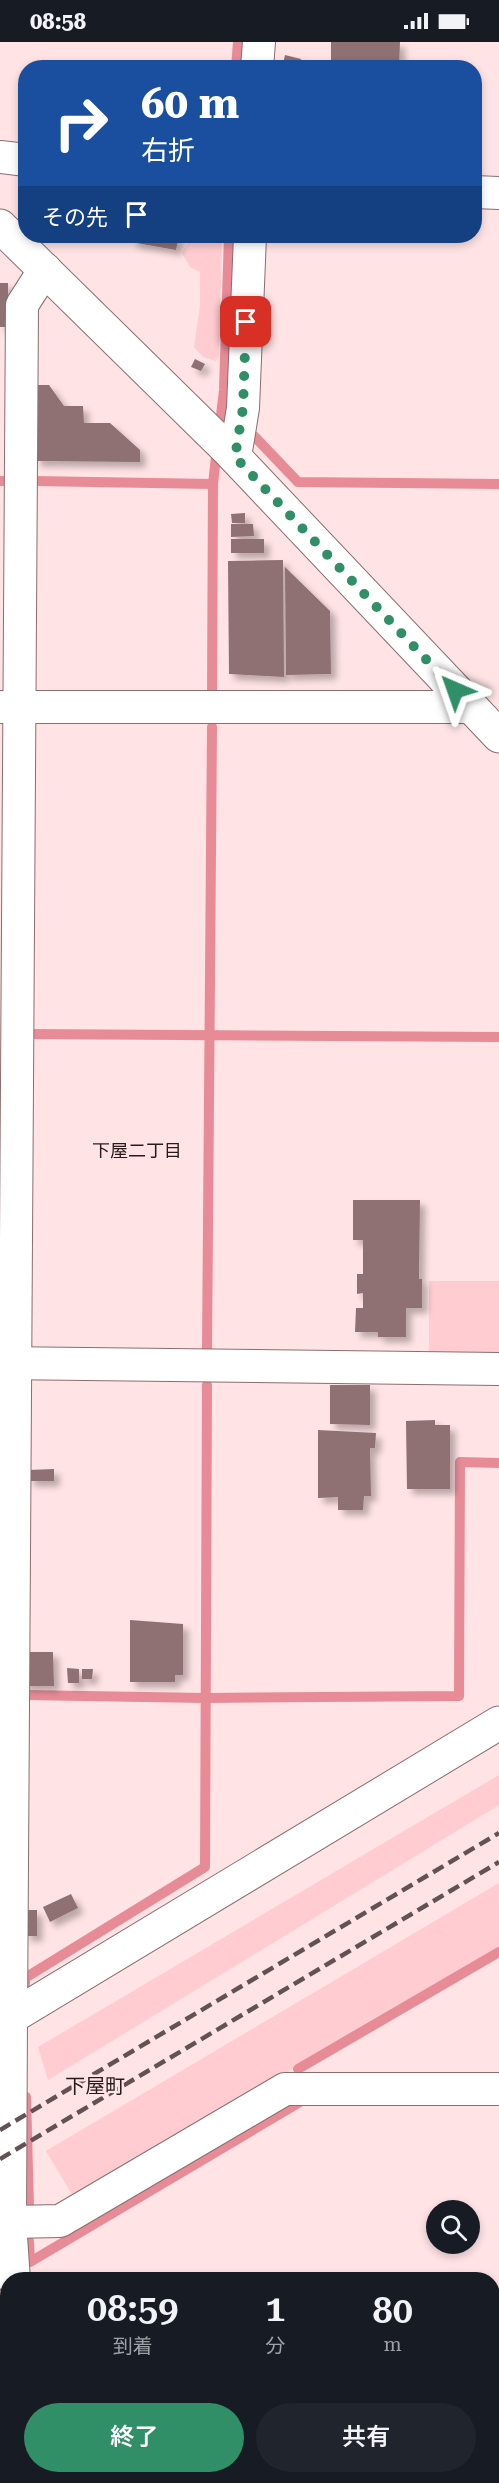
<!DOCTYPE html>
<html lang="ja">
<meta charset="utf-8">
<style>
:root{--surface:#171b24;--page:#20242c;--text:#f1f3f6;--muted:#9ea1a6;--accent:#318f68}
body{margin:0;font-family:"Roboto Serif","Noto Sans JP",serif;background:var(--page);color:var(--text);height:100vh;display:flex;flex-direction:column;font-size:22px;white-space:nowrap}
*{box-sizing:border-box;margin:0}
p{font-size:20px;color:var(--muted)}
.icon{flex:none;width:33px;height:33px;fill:none;stroke:currentColor;stroke-width:2;stroke-linecap:round;stroke-linejoin:round}
.map{position:relative;flex:1;overflow:hidden}
.sheet{position:absolute;left:0px;top:2230px;width:500px;height:212px;display:flex;flex-direction:column;background:var(--surface);border-radius:24px 24px 0 0;box-shadow:0 3px 9px #0003}
.sheet>*{flex:none}
.top-card{position:absolute;left:18px;top:18px;width:464px;height:183px;border-radius:24px;box-shadow:0 3px 9px #0003;background:#1a4fa0;color:#fff;overflow:hidden}
.buttons{position:absolute;left:426px;top:2158px;display:grid;gap:12px}
.buttons a{display:grid;place-items:center;width:54px;height:54px;border-radius:50%;background:var(--surface);box-shadow:0 3px 9px #0003;font-size:30px}
.pin{position:absolute;display:grid;place-items:center;width:51px;height:51px;color:#fff;margin:-26px;border-radius:12px;box-shadow:0 3px 9px #0006}
.me{position:absolute;width:66px;margin:-33px;rotate:317deg;stroke-linejoin:round;filter:drop-shadow(0 0 4px #0008)}
.turn{display:flex;align-items:center;gap:21px;height:126px;padding:0 24px;font-size:27px}
.turn .icon{width:78px;height:78px;stroke-width:2.5}
.turn b{display:block;font-size:42px;line-height:51px}
.then{display:flex;align-items:center;height:57px;padding:0 24px;background:#0003;gap:12px;font-size:22px}
.eta{display:flex;justify-content:space-evenly;align-items:center;height:102px;text-align:center}
.eta b{font-size:36px;font-weight:600;line-height:42px}
.cta{display:flex;gap:12px;margin-top:auto;padding:12px 24px}
.cta a{flex:1;height:69px;border-radius:36px;background:var(--accent);color:#fff;font-size:24px;font-weight:600;line-height:69px;text-align:center}
.cta a+a{background:var(--page);color:var(--text)}
.status{display:flex;justify-content:space-between;align-items:center;height:42px;padding:0 30px;background:var(--surface);direction:ltr}
.status svg{height:16px;fill:currentColor}
.map>svg:first-child{display:block}
.green{fill:#feccd1}
.lines{fill:none;stroke-linecap:round;stroke-linejoin:round}
.stream{stroke:#e78b97;stroke-width:10}
.building{fill:#8f7073;filter:url(#shadow)}
.minor-casing{stroke:#8b6d70;stroke-width:34}
.tertiary-casing{stroke:#8b6d70;stroke-width:35}
.minor{stroke:#fff;stroke-width:32}
.tertiary{stroke:#fff;stroke-width:33}
.rail{stroke:#635253;stroke-width:4.5;stroke-dasharray:12 6;stroke-linecap:butt}
.route{stroke:#318f68;stroke-width:10;stroke-dasharray:0 18}
.labels{text-anchor:middle;dominant-baseline:central;stroke-width:4.5;stroke-linejoin:round;paint-order:stroke}
.neighbourhood-label{font-size:18px;fill:#261a1b;stroke:#ffe3e5}
.quarter-label{font-size:20px;fill:#261a1b;stroke:#ffe3e5}
</style>
<div class="status"><b>08:58</b><svg viewBox="0 0 49 12"><path d="M0 12V9h3v3zM5 12V6h3v6zM10 12V3h3v9zM15 12V0h3v12zM26 1h20v11H26zM47 4h2v5h-2z"/></svg></div>
<div class="map">
<svg width="499" height="2441" viewBox="0 0 499 2441">
<defs>
<filter id="shadow"><feDropShadow dx="5.5" dy="5.5" stdDeviation="3" flood-color="#0004"/></filter>
</defs>
<rect width="100%" height="100%" fill="#ffe3e5"/>
<!-- green -->
<g class="green">
<path d="M192,194h30l-3,119 -3,6 -13,-4 -9,-10 6,-41v-34l-10,-5 -8,-14z"/>
<path d="M429,1239h70v74l-70,-1z"/>
<path d="M499,1733v30l-451,275 -10,-33z"/>
<path d="M499,1841v64l-425,251 -28,-47z"/>
</g>
<g class="lines">
<!-- stream -->
<g class="stream">
<path d="M236,26l2,-26"/>
<path d="M219,390l5,-42 5,-154"/>
<path d="M254,394l44,46 201,2"/>
<path d="M0,439h10"/>
<path d="M33,439l180,3"/>
<path d="M212,654l1,-212 4,-36"/>
<path d="M29,992l470,3"/>
<path d="M207,1306l5,-621"/>
<path d="M24,1653l181,3 254,-2 1,-234 39,1"/>
<path d="M25,1942v-6l180,-111 2,-482"/>
<path d="M298,2027l201,-117"/>
<path d="M26,2055l3,111"/>
<path d="M29,2199l1,21 270,-160"/>
</g>
</g>
<!-- building -->
<g class="building">
<path d="M331,0h69l-1,26h-60v-5l-8,-1z"/>
<path d="M285,13l16,4 -2,9h-17z"/>
<path d="M133,194h46l-3,14 -45,-8z"/>
<rect x="0" y="241" width="8" height="44"/>
<path d="M195,317l10,5 -4,7 -10,-4z"/>
<path d="M36,343h13l15,21h19l1,17h26l30,27v12l-105,-1z"/>
<path d="M245,471v10h-13l-1,-9z"/>
<path d="M231,482h22l1,12 -23,1z"/>
<rect x="231" y="497" width="33" height="14"/>
<path d="M283,518l1,117 -55,-3 -1,-113z"/>
<path d="M285,525l45,44 1,63 -45,1z"/>
<path d="M353,1158h67l-1,79h3v29h-16v29h-28v-5h-23l1,-24h7v-15l-6,1v-20h6v-34h-10z"/>
<path d="M330,1343h40v40l-40,-1z"/>
<path d="M435,1378v5h15v64h-43l-1,-68z"/>
<path d="M318,1388l58,3 -1,15h-5l1,48h-7l-1,14h-25v-13l-20,1z"/>
<path d="M54,1427v12h-25l-1,-11z"/>
<path d="M130,1578l53,4v51h-8v7h-45z"/>
<path d="M22,1610h31l1,34h-32z"/>
<path d="M67,1626l12,1v14h-11z"/>
<path d="M82,1627h11l-1,10h-10z"/>
<path d="M71,1852l7,14 -28,14 -7,-15z"/>
<rect x="25" y="1868" width="12" height="26"/>
</g>
<g class="lines">
<defs>
<g id="minor">
<path d="M257,26l2,-26"/>
<path d="M0,115l26,3"/>
<path d="M474,150l25,1"/>
<path d="M235,415l8,-49 7,-172"/>
<path d="M1,665h470"/>
<path d="M0,1321l499,6"/>
<path d="M10,2180l50,-1 225,-132h214"/>
<path d="M14,2238l-4,-58 1,-204 11,-1713 23,-36"/>
<path d="M28,2434l1,7"/>
</g>
<g id="tertiary">
<path d="M0,184l227,223 272,287"/>
<path d="M0,1982l499,-301"/>
</g>
</defs>
<!-- minor casing -->
<use href="#minor" class="minor-casing"/>
<!-- tertiary casing -->
<use href="#tertiary" class="tertiary-casing"/>
<!-- minor -->
<use href="#minor" class="minor"/>
<!-- tertiary -->
<use href="#tertiary" class="tertiary"/>
<!-- rail -->
<g class="rail">
<path d="M0,2088l499,-297"/>
<path d="M0,2117l499,-297"/>
</g>
</g>
<g class="lines">
<!-- route -->
<path class="route" d="M246,280l-3,86 -8,49 220,233"/>
</g>
<g class="labels">
<!-- neighbourhood labels -->
<g class="neighbourhood-label">
<text x="137" y="1108">下屋二丁目</text>
</g>
<!-- quarter labels -->
<g class="quarter-label">
<text x="95" y="2044">下屋町</text>
</g>
</g>
</svg>
<div class="buttons">
<a><svg class="icon" aria-label="search" viewBox="0 0 24 24"><circle cx="10" cy="10" r="6"/><path d="M15 15l6 6"/></svg></a>
</div>
<div class="pin" style="left:246px;top:280px;background:#d93025"><svg class="icon" aria-label="arrive" viewBox="0 0 24 24"><path d="M6 21V4h12l-3 4 3 4H6"/></svg></div>
<svg class="me" style="left:455px;top:648px" viewBox="-20 -20 40 40"><path d="M0-17L14 15 0 8-14 15z" fill="#318f68" stroke="#fff" stroke-width="4"/></svg>
<div class="top-card">
<div class="turn"><svg class="icon" aria-label="right" viewBox="0 0 24 24"><path d="M7 20v-9h11M14 6l5 5-5 5"/></svg><div><b>60 m</b>右折</div></div>
<div class="then">その先<svg class="icon" aria-label="arrive" viewBox="0 0 24 24"><path d="M6 21V4h12l-3 4 3 4H6"/></svg></div>
</div>
<section class="sheet">
<div class="eta">
<div><b>08:59</b><p>到着</p></div>
<div><b>1</b><p>分</p></div>
<div><b>80</b><p>m</p></div>
</div>
<div class="cta"><a>終了</a><a>共有</a></div>
</section>
</div>
